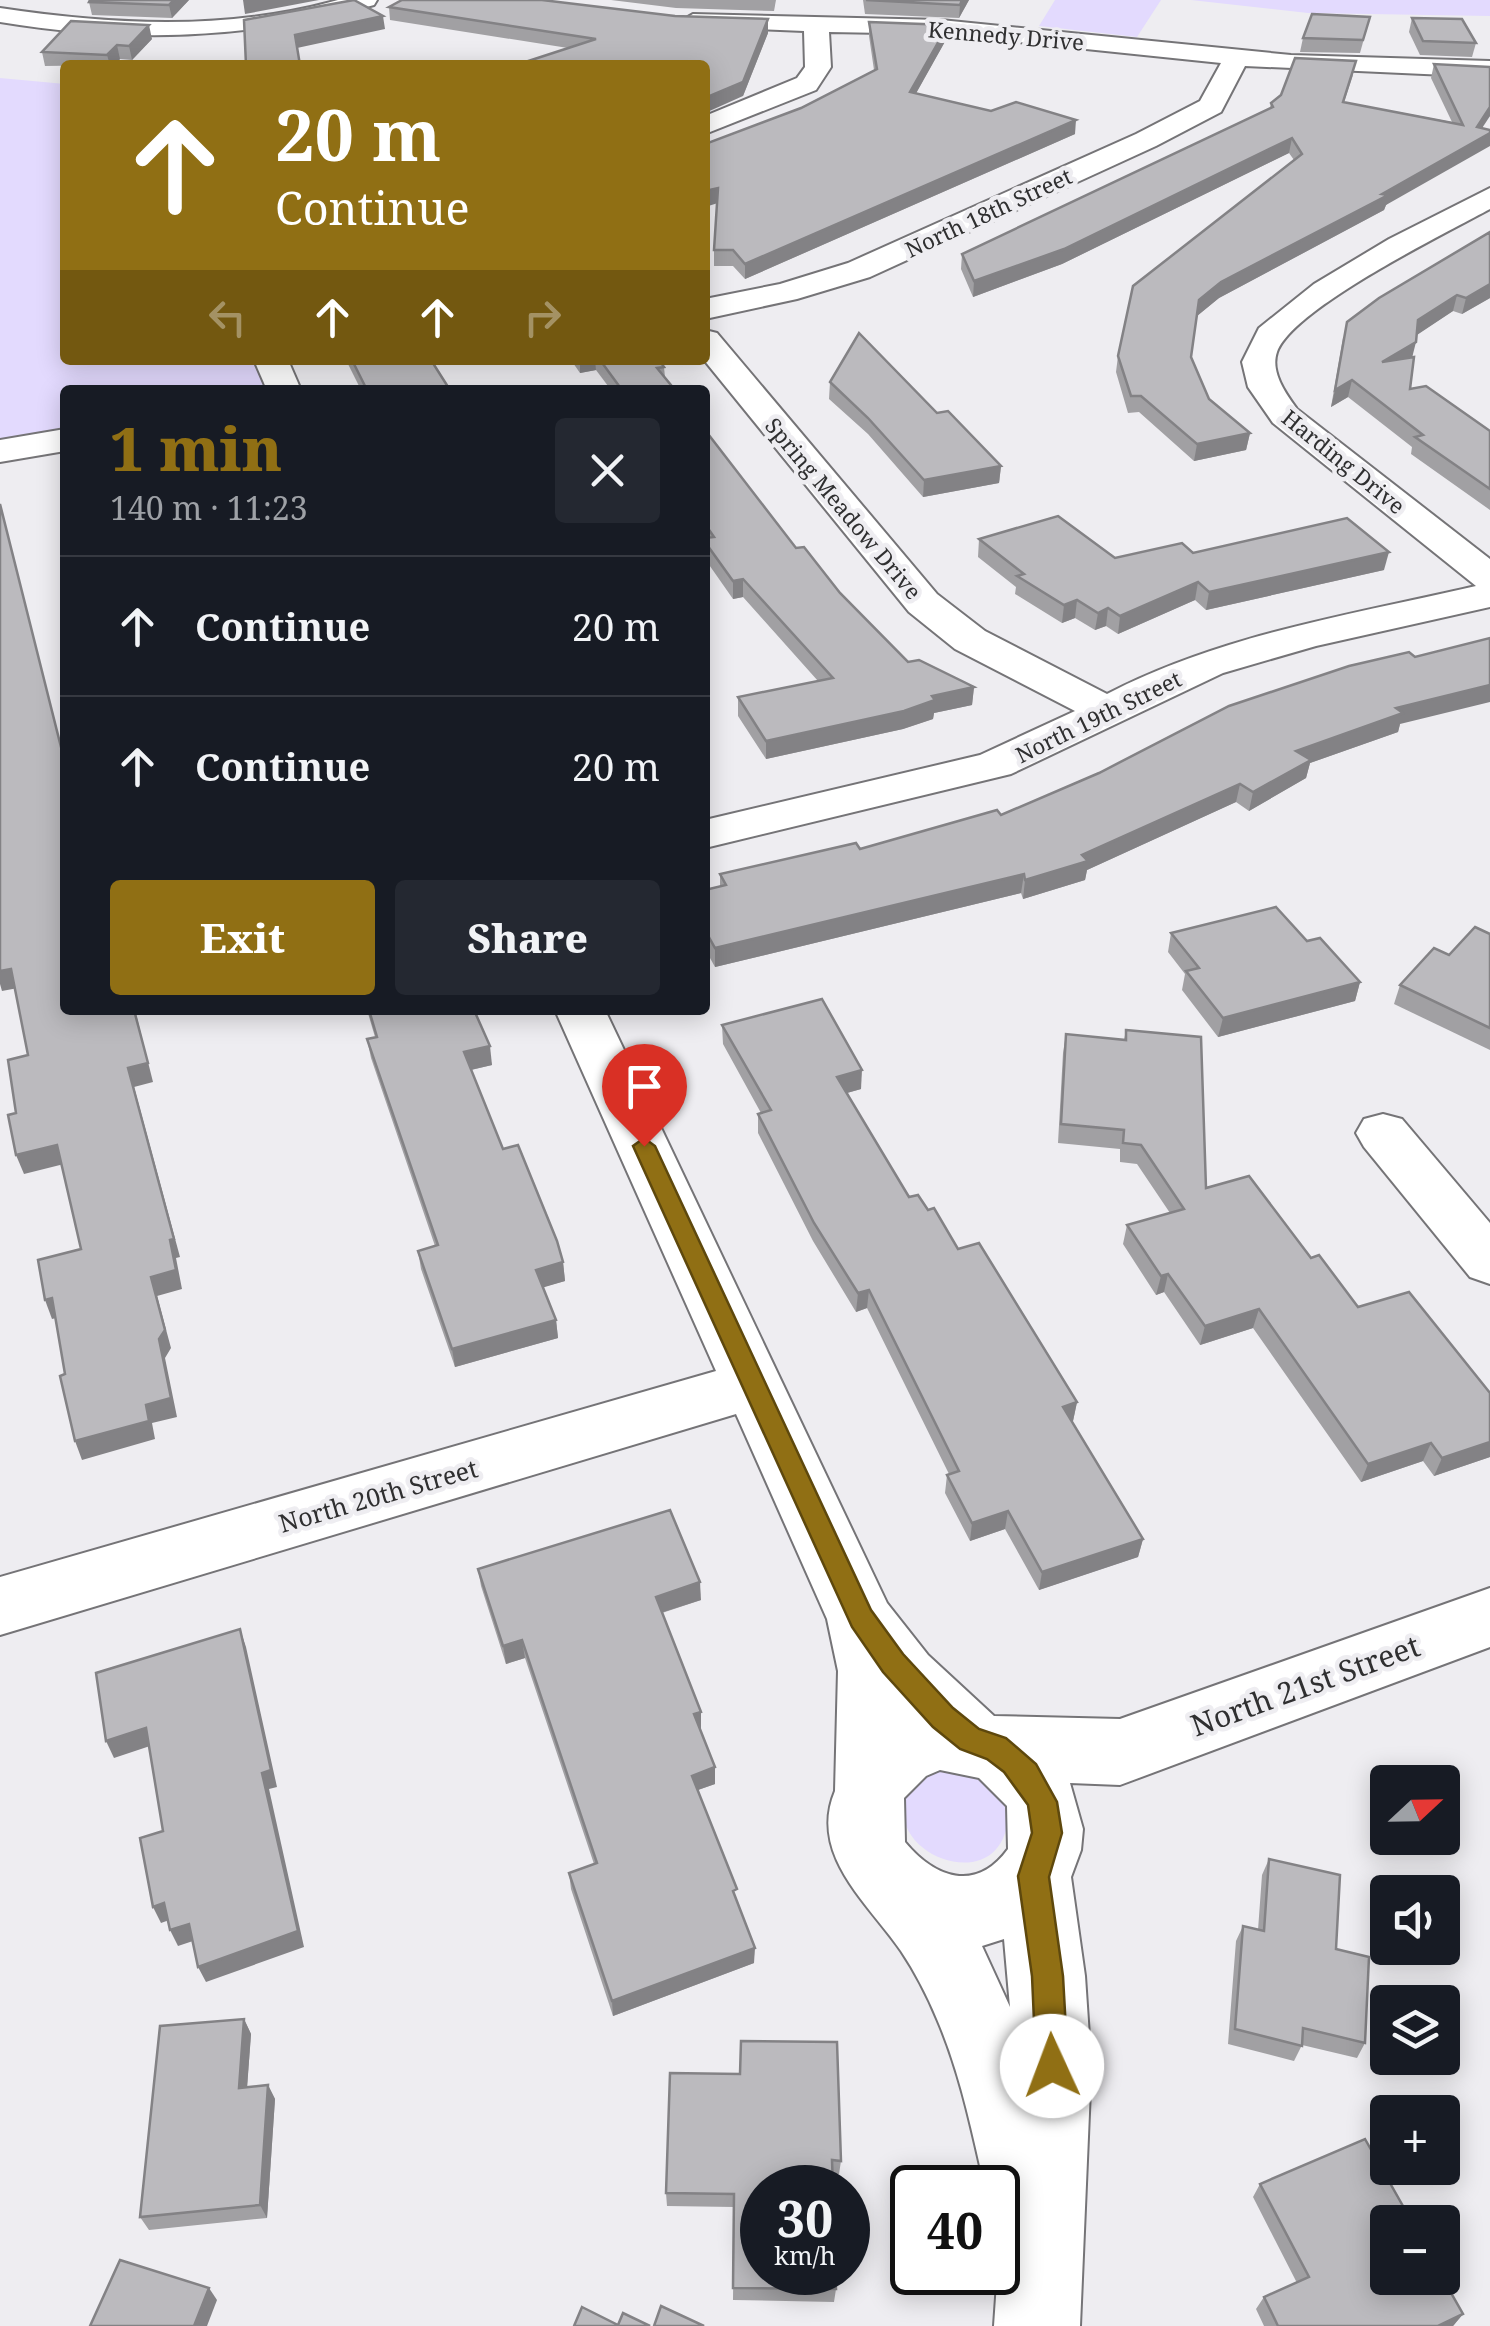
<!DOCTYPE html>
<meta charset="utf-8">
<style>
:root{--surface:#171b24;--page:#242831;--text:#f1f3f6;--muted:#9ea1a6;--line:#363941;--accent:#906f14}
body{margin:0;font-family:"Noto Serif",serif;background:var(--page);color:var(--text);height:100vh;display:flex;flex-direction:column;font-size:38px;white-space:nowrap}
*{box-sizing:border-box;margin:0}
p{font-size:32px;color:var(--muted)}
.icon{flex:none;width:55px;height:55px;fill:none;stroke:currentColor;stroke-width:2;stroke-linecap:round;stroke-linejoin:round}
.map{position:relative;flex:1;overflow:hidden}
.side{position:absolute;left:60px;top:385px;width:650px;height:630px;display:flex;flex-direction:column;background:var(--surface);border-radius:10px;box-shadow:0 5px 25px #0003}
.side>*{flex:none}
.top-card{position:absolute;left:60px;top:60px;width:650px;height:305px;border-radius:10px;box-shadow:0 5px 25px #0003;background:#906f14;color:#fff;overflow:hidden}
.needle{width:65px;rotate:68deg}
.tools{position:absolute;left:1370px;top:1765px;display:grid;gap:20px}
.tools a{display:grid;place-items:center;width:90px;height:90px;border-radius:10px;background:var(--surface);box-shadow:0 5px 25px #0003;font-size:50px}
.speed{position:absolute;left:740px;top:2165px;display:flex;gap:20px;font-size:50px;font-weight:700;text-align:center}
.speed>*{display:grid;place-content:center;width:130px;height:130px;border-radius:50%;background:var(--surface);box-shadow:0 5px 25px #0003;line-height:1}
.speed small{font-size:25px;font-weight:400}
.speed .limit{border:5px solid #111;border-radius:15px;background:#fff;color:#111}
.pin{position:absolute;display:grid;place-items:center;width:85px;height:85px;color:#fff;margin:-102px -42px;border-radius:50% 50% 50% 0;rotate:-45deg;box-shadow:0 0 10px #0007}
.pin .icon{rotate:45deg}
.me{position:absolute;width:110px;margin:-55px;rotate:358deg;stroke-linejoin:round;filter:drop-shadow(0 0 8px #0008)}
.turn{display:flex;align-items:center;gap:35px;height:210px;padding:0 50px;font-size:45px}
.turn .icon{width:130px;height:130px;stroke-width:2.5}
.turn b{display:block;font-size:70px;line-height:85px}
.lanes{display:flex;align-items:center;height:95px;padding:0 50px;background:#0003;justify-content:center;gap:50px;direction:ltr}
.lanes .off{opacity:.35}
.round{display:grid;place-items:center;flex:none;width:105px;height:105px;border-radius:10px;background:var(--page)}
.summary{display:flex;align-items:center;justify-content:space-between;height:170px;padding:0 50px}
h1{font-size:60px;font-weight:800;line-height:75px;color:var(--accent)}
.primary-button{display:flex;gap:20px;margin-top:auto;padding:20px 50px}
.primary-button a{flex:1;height:115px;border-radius:10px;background:var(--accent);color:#fff;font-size:40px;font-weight:800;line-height:115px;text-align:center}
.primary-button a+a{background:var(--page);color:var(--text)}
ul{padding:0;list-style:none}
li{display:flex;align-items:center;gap:30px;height:140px;padding:0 50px;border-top:2px solid var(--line)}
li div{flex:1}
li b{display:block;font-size:38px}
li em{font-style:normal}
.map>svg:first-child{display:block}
.green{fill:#e3dafe}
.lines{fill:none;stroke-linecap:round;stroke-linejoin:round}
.minor-casing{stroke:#757477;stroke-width:4}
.minor{fill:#fff;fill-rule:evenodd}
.wall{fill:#a1a0a3}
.shaded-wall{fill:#838285}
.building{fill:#bbbabe;stroke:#838285;stroke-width:2.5}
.route{fill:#906f14;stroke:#5e480d;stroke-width:2.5}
.labels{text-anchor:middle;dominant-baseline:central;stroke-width:9;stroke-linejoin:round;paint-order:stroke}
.far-street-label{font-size:22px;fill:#2f2f30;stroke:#eeedf1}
.street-label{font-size:25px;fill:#2f2f30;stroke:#eeedf1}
.near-street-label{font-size:30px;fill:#2f2f30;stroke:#eeedf1}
</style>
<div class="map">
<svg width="1490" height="2326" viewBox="0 0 1490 2326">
<rect width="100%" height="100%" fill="#eeedf1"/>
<!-- green -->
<g class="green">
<path d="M1055,0h106l-24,37 -98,-11z"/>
<path d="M1191,0h299v16l-182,-3z"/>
<path d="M0,78l65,6v276h188l12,30h-200v41l-65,10z"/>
<path d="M966,1763l42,37c9,107 -130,58 -101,-8 4,-9 10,-19 20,-22 12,-4 26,-5 39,-7z"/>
</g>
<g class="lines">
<defs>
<g id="minor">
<path d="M338,0h39l-3,5c-126,35 -246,38 -374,17v-14c113,17 227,23 338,-8z"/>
<path d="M693,14l248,6 350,35 199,6v16l-245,-11 -24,46 -65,34 -286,131 -73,22 -92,20v-20l75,-15 68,-21 288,-129 64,-33 21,-38 -280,-29 -112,-2 2,35 -15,23 -111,44v-18l92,-38 8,-11 -1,-36 -120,-5 -3,-5z"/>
<path d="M1490,188v21c-44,24 -197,99 -213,143 -7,20 9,42 20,57l193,150v48l-174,39 -93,27 -212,101 -306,74v-28l275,-65 95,-44 -120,-62 -46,-37 -205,-252 1,-30 12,3 220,261 48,37 122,63c115,-60 244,-79 369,-108l-203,-163 -25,-36 -6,-25 17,-34 55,-44 75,-45z"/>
<path d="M254,360h34l13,30h-34z"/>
<path d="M65,429v22l-65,11v-22z"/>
<path d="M555,1010h50l282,593 41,52 66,61 126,3 370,-131v59l-370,138 -50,-2 13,46 -2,21 -10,27 14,99 6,90 -11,260h-86l7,-101 -3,-4v-33h-13c-13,-57 -25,-116 -48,-169 -10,-24 -22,-47 -36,-68 -32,-47 -93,-96 -66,-160l3,-120 -11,-52 -91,-205 -736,221v-58l716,-206zM940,1770l39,8 28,28 1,43c-32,44 -73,29 -103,-7l-1,-44 22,-22zM1004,1939l6,68 -28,-61z"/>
<path d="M1383,1114l19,5 88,104v61l-20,-7 -106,-130 -8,-14 8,-14z"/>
</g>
</defs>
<!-- minor casing -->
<use href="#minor" class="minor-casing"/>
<!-- minor -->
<use href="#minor" class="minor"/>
</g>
<!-- wall -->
<g class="wall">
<path d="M189,0l-17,18 -80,-3 -3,-13z"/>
<path d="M611,0h165l-2,11 -98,-3z"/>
<path d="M863,0h106l-10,18 -94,-4z"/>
<path d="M389,7l379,12v14l-25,63 -175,-48 -178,-28z"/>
<path d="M1370,17l-10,36 -60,-1 3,-14z"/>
<path d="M1412,18l64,25 -4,14 -52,-2 -11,-23z"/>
<path d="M869,22l78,16 -31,55 159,41 -330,145 -12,-13h-19v-16l87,-142 73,-38 -5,-34z"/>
<path d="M152,39l-20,21 -12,-1 -6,6 -69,1 -3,-14z"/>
<path d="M1434,64l56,52 -104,89 -2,5 -165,88 -22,18 -6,41 18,42 41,34 -4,17 -52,11 -55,-49 -11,1 -12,-41 2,-16 176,-196 -5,-7 -227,111 -89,33 -12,-28 1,-15 308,-146 1,-5 82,-28 -9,27 108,20 -21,-44z"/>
<path d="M1490,232v66l-28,16 -9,-3 -37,24 -4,22 -2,32 80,42v79l-79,-56 1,-7 -64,-50 -17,10 12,-69z"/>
<path d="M346,360h85l19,30h-89z"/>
<path d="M571,360h88l5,7 1,10 10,13h-64l-15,-20 -16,3z"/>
<path d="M830,382l107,31 64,53 -2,17 -76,14 -55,-63 -39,-35z"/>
<path d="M705,430l91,118 112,114 66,25 -2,18 -38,8 -1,6 -30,10 -137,30 -28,-43v-19l80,-16 -75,-84 -10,2 -28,-40z"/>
<path d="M979,539l136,19 78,-5 191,17 -178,40 -11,-10 -77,34 -12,-8 -11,4 -20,-12 -13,5 -47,-29 1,-7 -38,-30z"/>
<path d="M1400,724l-2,8 -88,31 -4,15 -57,33 -13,-9 -149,68 -2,10 -62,19 -2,-6 -306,74 -10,-18v-59l15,-4v-12l140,-25 141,-34z"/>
<path d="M1171,933l136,8 53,41 -5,19 -137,36 -36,-47 3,-16 -17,-22z"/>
<path d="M1490,934v116l-96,-46 6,-19 49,-30z"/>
<path d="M367,1010h107l18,55 -21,5 32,79 60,113 2,19 -22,6 13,33 2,18 -103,29 -34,-98 -3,-18 17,-5 -64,-188 -4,-19 8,-2z"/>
<path d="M722,1025l139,64 -14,4 62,104 19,13 149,192 -4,19h-1l71,118 -5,18 -99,33 -34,-61 -35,12 -25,-48 2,-18 2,-1 -82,-166 -11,4 -43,-71 -55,-108v-19l3,-1 -38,-69z"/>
<path d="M1126,1030l80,158 105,70 47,49 132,86v64l-56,19 -11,-15 -62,21 -108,-154 -53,17 -36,-53 -8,3 -33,-51 4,-19 43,-12 -33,-49 -17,-2v-13l-62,-6 5,-90 3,-19 58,6z"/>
<path d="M478,1569l223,31 -39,13 39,116 -1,1 15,37v17l-17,6 39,111 17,62 -141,53 -42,-127 -2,-16 25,-9 -69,-206 -19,6 -25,-78z"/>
<path d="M1269,1859l67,90 29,94 -8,15 -55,-13 -8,16 -66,-17 8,-103 7,-15 15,4 4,-55z"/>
<path d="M244,2019l7,15 -4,53 21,-2 7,14 -8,119 -118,12 -9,-13z"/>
<path d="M670,2073l171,88 -2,13h-6l3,115 -2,13 -101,-2 1,-93 -67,-1 -1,-13z"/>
<path d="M1260,2184l203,130 -10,12h-189l-8,-17 8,-12 33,-14 -44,-86z"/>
</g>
<!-- shaded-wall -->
<g class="shaded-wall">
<path d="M174,0h15l-17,18 -3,-13z"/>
<path d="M243,0h76l-74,14z"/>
<path d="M962,0h7l-10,18 1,-13z"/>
<path d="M383,16l2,13 -88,19 -2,-13z"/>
<path d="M768,19v14l-25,63 -38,17v-15z"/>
<path d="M149,25l3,14 -20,21 -3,-14z"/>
<path d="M948,25l-1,13 -38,68 1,-14z"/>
<path d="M117,45l3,14 -6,6h-4l-3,-10z"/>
<path d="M1490,107v9l-17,26 4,-15z"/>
<path d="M1076,120l-1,14 -330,145v-15z"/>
<path d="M1490,133v13l-104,59 -2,5 -165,88 -22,18 2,-16 22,-18z"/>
<path d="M1292,138l-3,15 -227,111 -89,33 1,-16z"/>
<path d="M718,188v15l-13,4v-16z"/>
<path d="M1490,284v14l-28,16 4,-16z"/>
<path d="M1457,295l-4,16 -39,26 4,-17z"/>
<path d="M1416,342l-4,16 -30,4z"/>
<path d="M580,360h15l1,10 -16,3z"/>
<path d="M1352,380l-4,17 -17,10 4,-17z"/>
<path d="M1250,433l-4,17 -52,11 3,-17z"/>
<path d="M1001,466l-2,17 -76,14 1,-17z"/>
<path d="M1389,552l-5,18 -178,40 3,-18z"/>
<path d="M743,579v18l-10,2v-18z"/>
<path d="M1198,582l-3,18 -77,34 2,-18z"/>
<path d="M1077,600l-2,18 -13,5 2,-18z"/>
<path d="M1108,608l-2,18 -11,4 3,-17z"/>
<path d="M1490,685v17l-90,22 -2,8 -88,31 -4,15 -57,33 4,-19 43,-41 100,-43z"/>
<path d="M974,687l-2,18 -38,8 -1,6 -30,10 -137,30v-18l166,-45z"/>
<path d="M1240,784l-4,18 -149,68 -2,10 -62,19 2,-19z"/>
<path d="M1024,874l-3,19 -306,74v-19z"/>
<path d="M11,969l7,19 -16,3 -2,-7v-13z"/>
<path d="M1360,982l-5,19 -137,36 5,-19z"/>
<path d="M135,1010l18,72 -19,5 46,170 -4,1 6,31 -25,7 14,52 -6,10 12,59 -25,6 3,16 -73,21 -7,-19 71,-36 13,-66 -31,-271z"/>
<path d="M490,1046l2,19 -26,6 -2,-19z"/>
<path d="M862,1070l-1,19 -25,7 1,-19z"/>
<path d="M57,1145l7,19 -40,10 -8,-19z"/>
<path d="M563,1262l2,19 -27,8 -2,-19z"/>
<path d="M1168,1274l-4,18 -8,3 5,-19z"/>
<path d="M869,1290l-2,18 -11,4 2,-19z"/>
<path d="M52,1298l8,19 -8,2 -7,-19z"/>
<path d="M1259,1309l-6,19 -53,17 5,-19z"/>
<path d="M556,1320l2,18 -103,29 -3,-18z"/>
<path d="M1077,1402l-4,19 -14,4 4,-18z"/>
<path d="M1490,1442v15l-56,19 8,-18z"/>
<path d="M1431,1443l-8,18 -62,21 7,-18z"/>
<path d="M1008,1511l-3,18 -35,12 2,-18z"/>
<path d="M1143,1539l-5,18 -99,33 3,-18z"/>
<path d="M700,1582l1,18 -44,14 -1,-17z"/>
<path d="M240,1629l6,18 31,140 -8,2 35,158 -98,35 -8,-15 64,-194z"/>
<path d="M522,1640l3,18 -19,6 -3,-18z"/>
<path d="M701,1712v17l-6,3 -1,-18z"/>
<path d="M146,1728l7,17 -39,13 -8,-17z"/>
<path d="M715,1767v17l-23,8v-16z"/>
<path d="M164,1903l8,16 -11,4 -8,-16z"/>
<path d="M189,1924l7,16 -18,6 -8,-16z"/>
<path d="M755,1948l-1,15 -141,53 -1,-15z"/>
<path d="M244,2019l7,15 -5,68 -7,-14z"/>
<path d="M268,2085l7,14 -8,119 -7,-13z"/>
<path d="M209,2288l8,12 -10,26h-13z"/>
<path d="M1463,2314l-10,12h-15z"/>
</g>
<!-- building -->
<g class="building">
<path d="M90,0h84l-5,5 -80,-3z"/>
<path d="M354,0l29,16 -88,19 5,30h-54l-2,-45z"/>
<path d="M402,0h140l133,16 93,3 -25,63 -38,16v-33h-189l80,-26 -207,-32z"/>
<path d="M866,0h96l-2,5z"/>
<path d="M1312,14l58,3 -7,23 -60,-2z"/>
<path d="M1412,18l50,1 14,24 -53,-2z"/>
<path d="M71,21l78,4 -20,21 -12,-1 -10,10 -65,-3z"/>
<path d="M869,22l79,3 -38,67 81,19 25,-9 60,18 -331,144 -12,-14h-19l4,-62 -13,3v-47l96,-36 76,-39z"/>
<path d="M1295,58l61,3 -13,41 120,23 -29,-61 56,3v40l-13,20 13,3v3l-108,61 6,1 -167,87 -22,18 -8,57 18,42 41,34 -53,11 -56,-48h-10l-13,-40 15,-70 169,-132 -10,-16 -228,111 -90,32 -12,-27 311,-147 -2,-4 10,-8z"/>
<path d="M1490,232v52l-24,14 -9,-3 -39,25 -2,22 -34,20 32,-5 -4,32 16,-3 64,45v58l-75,-52 8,-2 -71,-55 -17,10 12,-68 32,-24z"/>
<path d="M859,333l78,80 11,-2 53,55 -77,14 -56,-62 -38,-36z"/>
<path d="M352,360h79l19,30h-83z"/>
<path d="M600,360h59l5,7 -7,1 18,22h-53z"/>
<path d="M705,430l91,118 8,-1 36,46 68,69 11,-2 55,27 -42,9 3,4 -31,11 -138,30 -28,-44 95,-19 -90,-99 -10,2 -28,-39v-4l9,-1 -9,-13z"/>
<path d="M0,504l65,259v247h69l14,53 -20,5 46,171 -4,1 6,30 -25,7 14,53 -6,9 12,59 -25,7 3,16 -74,20 -15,-65 5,-2 -13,-76 -7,2 -7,-40 43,-11 -24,-104 -41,10 -8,-40 8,-2 -8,-53 20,-5 -17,-86 -11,2z"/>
<path d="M1058,516l57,42 67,-15 11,10 154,-35 42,34 -180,40 -11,-10 -78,34 -12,-8 -10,5 -21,-13 -13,5 -47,-29 7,-2 -45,-35z"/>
<path d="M1490,638v47l-94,23 7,5 -107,38 15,9 -58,32 -13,-8 -158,71 6,6 -63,19 -1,-6 -309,74 -10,-18v-40l21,-5 -6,-11 136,-31 4,6 137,-39 4,5 98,-42 130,-67 120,-40 60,-14 6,5z"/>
<path d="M1276,907l31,34 13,-3 40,44 -137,36 -37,-47 13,-3 -28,-35z"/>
<path d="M1475,927l15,7v94l-90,-43 34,-37 15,7z"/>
<path d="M822,999l40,71 -25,7 72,120 9,-2 10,15 6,-2 24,41 21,-6 98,159 -14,5 80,132 -101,33 -34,-61 -36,12 -25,-48 12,-4 -90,-181 -11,3 -44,-70 -56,-109 13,-4 -49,-85z"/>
<path d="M369,1010h105l16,36 -26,6 39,97 15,-4 39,96 6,21 -27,8 20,50 -104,29 -34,-98 20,-6 -71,-206 10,-2z"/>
<path d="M1126,1030l75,7 5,151 43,-12 62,82 8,-3 39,52 51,-15 81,101v49l-48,16 -11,-15 -63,21 -109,-155 -54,17 -37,-52 -7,2 -34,-51 57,-16 -43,-64 -18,-2 1,-13 -63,-6 5,-90 60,6z"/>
<path d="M670,1510l30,72 -44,15 45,115 -7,2 21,53 -23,9 45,113 -4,2 22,57 -143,53 -43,-128 28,-10 -75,-223 -19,6 -25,-77z"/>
<path d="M240,1629l31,141 -9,3 36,158 -100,36 -9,-43 -19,6 -6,-27 -11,4 -13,-69 23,-7 -17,-103 -40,13 -10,-68z"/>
<path d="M1269,1859l71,16 -4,74 33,8 -4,86 -62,-15 -1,18 -67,-17 8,-103 21,5z"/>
<path d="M244,2019l-5,69 29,-3 -8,120 -120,12 20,-191z"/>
<path d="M741,2041l96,1 4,119 -9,-1 1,28h-71v84h73l1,17 -103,-1 1,-94 -68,-1 4,-120 70,1z"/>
<path d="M1365,2139l47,83h-24v56l54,-1 21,37 -25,12h-160l-14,-29 45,-20 -49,-93z"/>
<path d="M120,2260l89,28 -15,38h-104z"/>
<path d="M661,2306l43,20h-50z"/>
<path d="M582,2307l36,18 5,-12 27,13h-76z"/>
</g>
<!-- route -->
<path class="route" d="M644,1138l11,8 216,464 32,44 50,54 26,21 27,9 30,26 21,38 5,31 -13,44 14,99 5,90 -4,12 -12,5 -12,-5 -4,-12 -4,-90 -14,-100 14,-43 -4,-28 -24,-33 -17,-13 -27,-10 -27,-22 -50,-55 -31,-45 -219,-481z"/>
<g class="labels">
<!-- far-street labels -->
<g class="far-street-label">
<text transform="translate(1006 35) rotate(5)">Kennedy Drive</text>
<text transform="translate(988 212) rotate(-25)">North 18th Street</text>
<text transform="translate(1344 461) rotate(39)">Harding Drive</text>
<text transform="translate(844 508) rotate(50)">Spring Meadow Drive</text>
<text transform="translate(1098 716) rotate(-26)">North 19th Street</text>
</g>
<!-- street labels -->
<g class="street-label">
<text transform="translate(378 1495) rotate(-16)">North 20th Street</text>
</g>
<!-- near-street labels -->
<g class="near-street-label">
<text transform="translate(1305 1685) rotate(-20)">North 21st Street</text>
</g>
</g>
</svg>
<div class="tools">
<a><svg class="needle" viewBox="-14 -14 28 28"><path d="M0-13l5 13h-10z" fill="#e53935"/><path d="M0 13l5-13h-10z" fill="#9ea1a6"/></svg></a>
<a><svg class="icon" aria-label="sound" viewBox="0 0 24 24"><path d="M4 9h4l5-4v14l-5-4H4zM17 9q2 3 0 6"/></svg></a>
<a><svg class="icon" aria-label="layers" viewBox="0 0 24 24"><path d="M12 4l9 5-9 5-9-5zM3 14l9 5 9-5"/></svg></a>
<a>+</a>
<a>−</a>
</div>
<div class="speed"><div>30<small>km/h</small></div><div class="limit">40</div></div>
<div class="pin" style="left:644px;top:1146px;background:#d93025"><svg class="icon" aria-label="arrive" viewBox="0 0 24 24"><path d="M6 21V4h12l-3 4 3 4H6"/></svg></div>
<svg class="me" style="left:1052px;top:2066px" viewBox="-20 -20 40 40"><circle r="19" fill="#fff"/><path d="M0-13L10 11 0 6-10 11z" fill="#906f14"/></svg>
<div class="top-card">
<div class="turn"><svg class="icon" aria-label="ahead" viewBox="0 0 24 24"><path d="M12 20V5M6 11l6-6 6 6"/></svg><div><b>20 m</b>Continue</div></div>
<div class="lanes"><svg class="icon off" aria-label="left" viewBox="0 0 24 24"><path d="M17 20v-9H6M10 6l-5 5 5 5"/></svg><svg class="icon" aria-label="ahead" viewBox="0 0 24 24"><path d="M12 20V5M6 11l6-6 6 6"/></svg><svg class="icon" aria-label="ahead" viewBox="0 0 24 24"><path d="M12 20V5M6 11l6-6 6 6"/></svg><svg class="icon off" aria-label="right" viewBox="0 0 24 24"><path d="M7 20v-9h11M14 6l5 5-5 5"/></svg></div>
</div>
<section class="side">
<div class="summary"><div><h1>1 min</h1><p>140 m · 11:23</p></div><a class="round"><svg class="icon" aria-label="close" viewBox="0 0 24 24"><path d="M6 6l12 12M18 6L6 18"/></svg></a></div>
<ul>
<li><svg class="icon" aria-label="ahead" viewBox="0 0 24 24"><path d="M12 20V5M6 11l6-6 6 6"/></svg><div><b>Continue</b></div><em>20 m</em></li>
<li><svg class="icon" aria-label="ahead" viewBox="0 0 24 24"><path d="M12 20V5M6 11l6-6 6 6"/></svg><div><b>Continue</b></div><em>20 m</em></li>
</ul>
<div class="primary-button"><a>Exit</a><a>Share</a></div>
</section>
</div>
